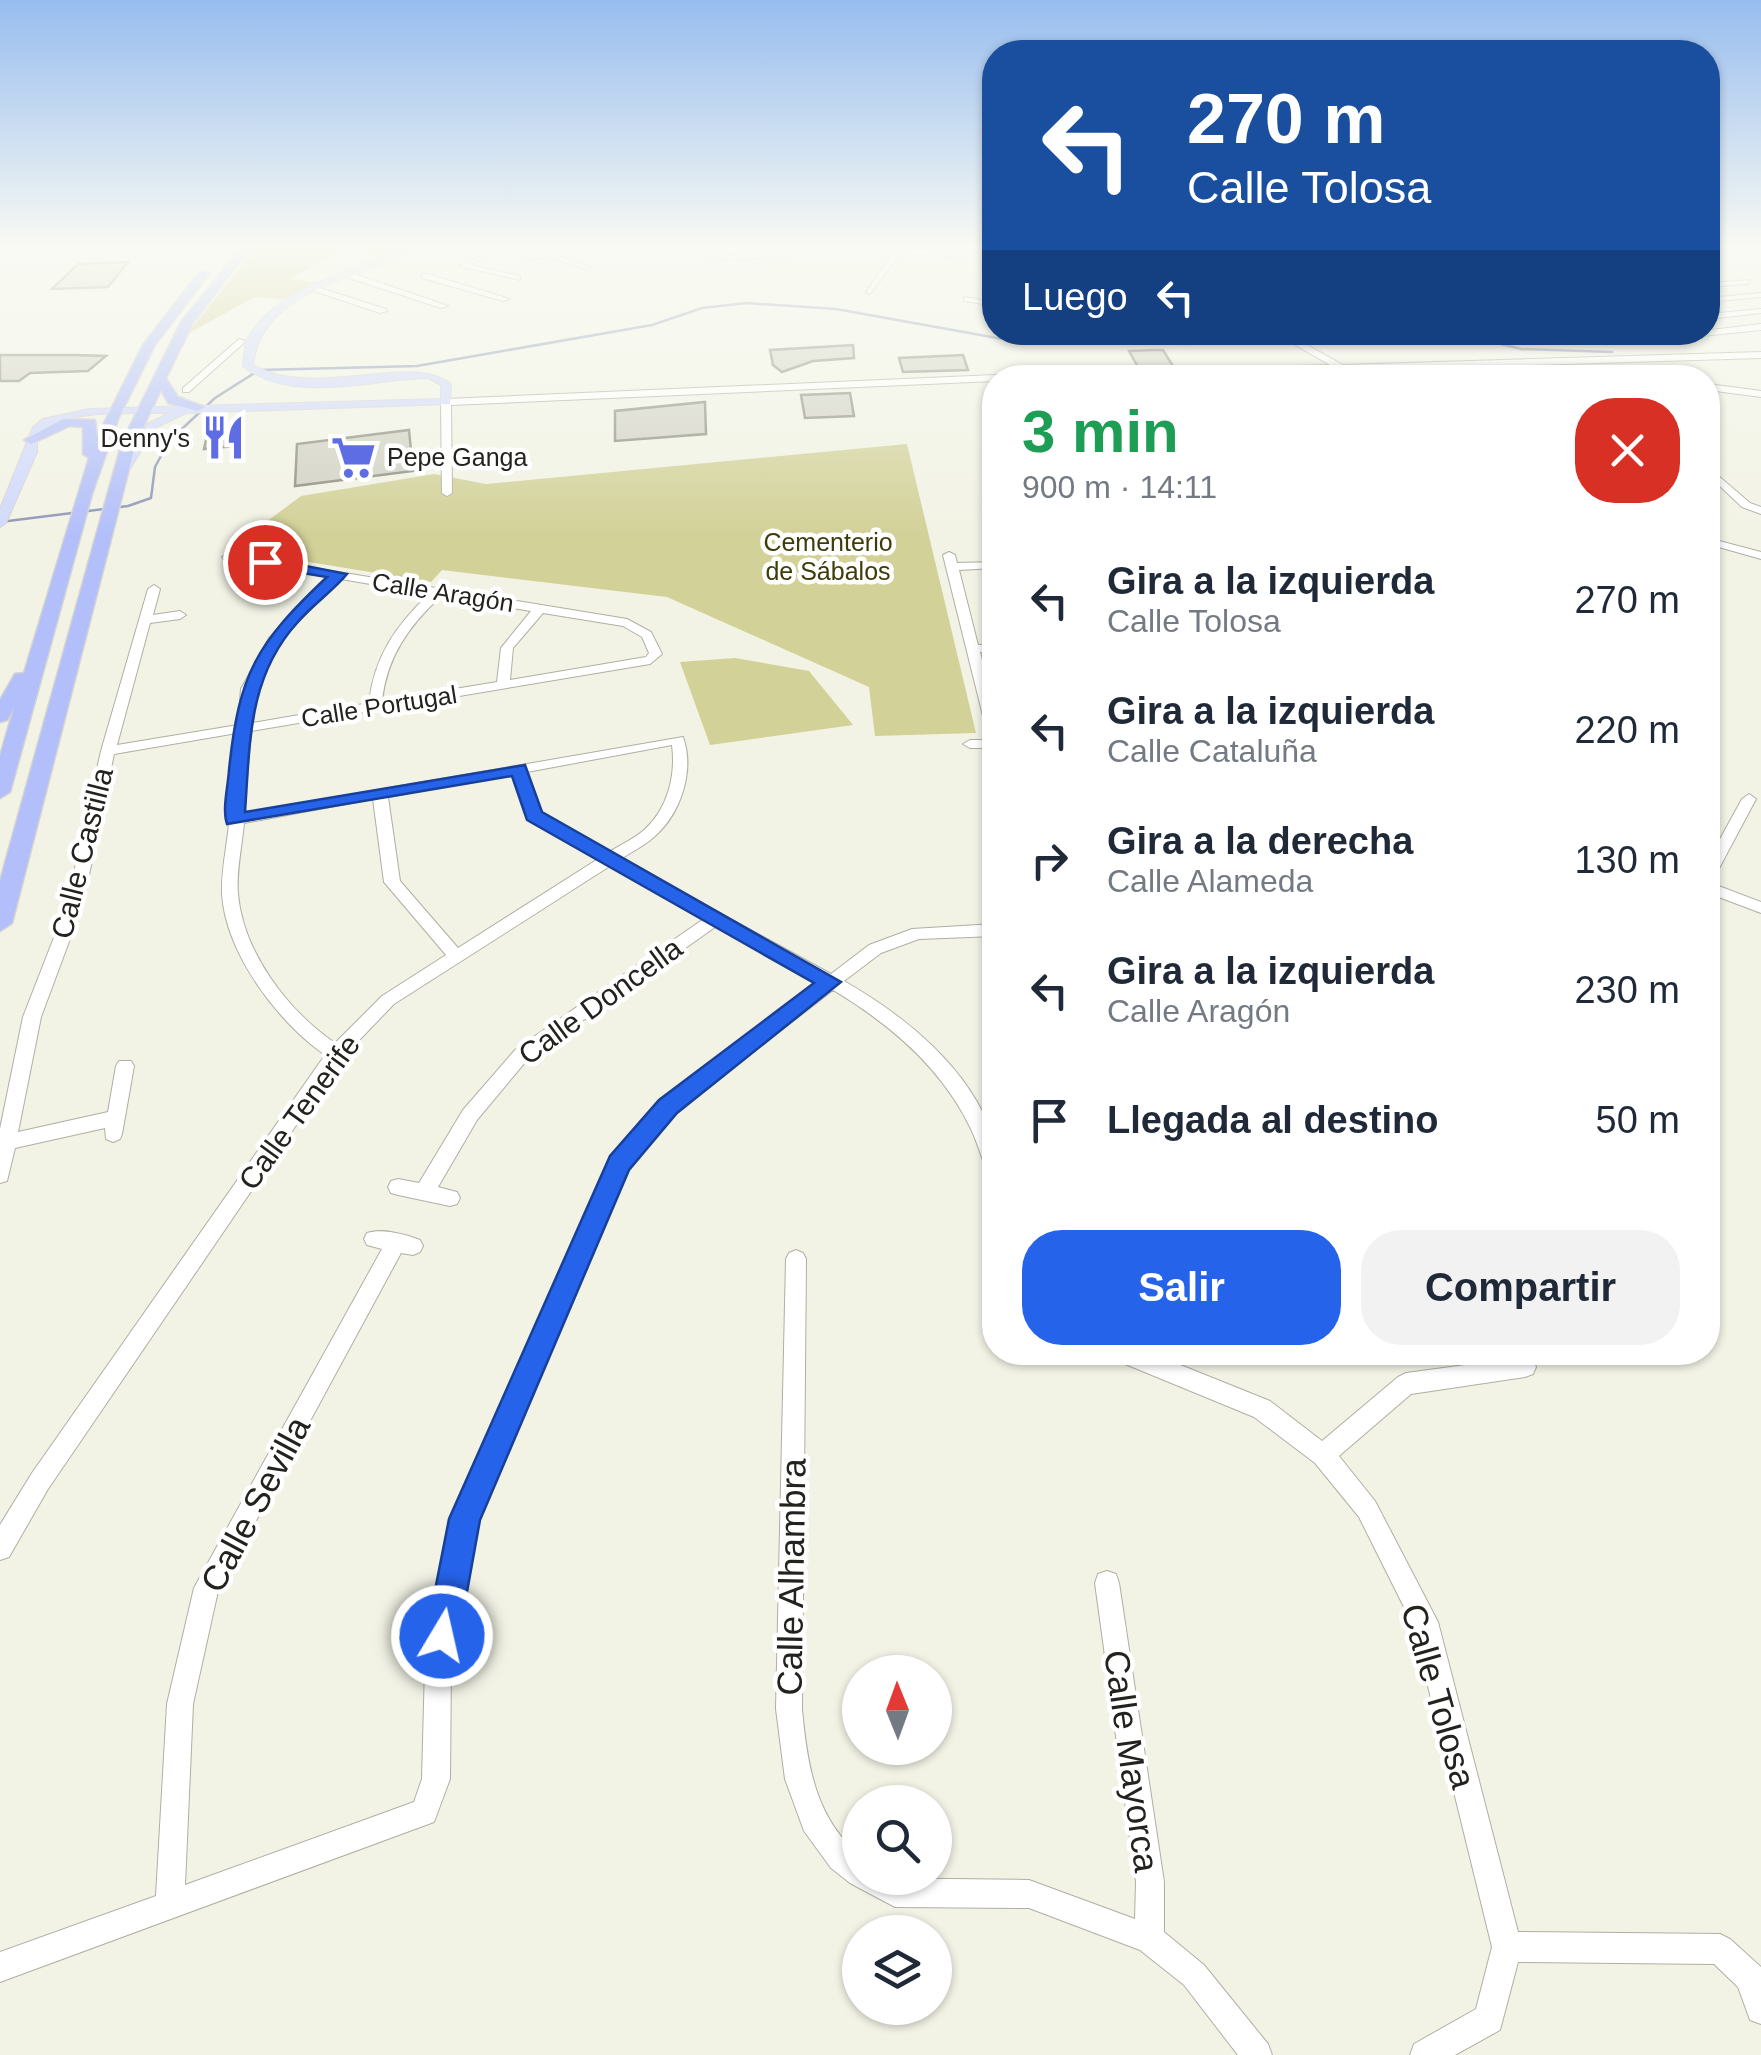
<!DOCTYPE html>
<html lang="es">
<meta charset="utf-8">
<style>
:root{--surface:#fff;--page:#f2f2f3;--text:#1f2937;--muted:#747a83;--accent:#2563eb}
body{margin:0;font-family:Helvetica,sans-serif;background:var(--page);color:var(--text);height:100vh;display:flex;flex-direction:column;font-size:38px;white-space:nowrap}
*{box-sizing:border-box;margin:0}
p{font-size:32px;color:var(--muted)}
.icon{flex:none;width:55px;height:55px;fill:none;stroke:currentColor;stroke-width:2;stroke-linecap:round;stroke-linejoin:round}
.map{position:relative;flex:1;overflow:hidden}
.side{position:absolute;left:982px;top:365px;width:738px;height:1000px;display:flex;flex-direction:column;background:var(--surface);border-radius:40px;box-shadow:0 2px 8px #0004}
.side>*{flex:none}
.hud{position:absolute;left:982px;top:40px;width:738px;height:305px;border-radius:40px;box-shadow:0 2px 8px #0004;background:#1a4fa0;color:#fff;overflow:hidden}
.needle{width:65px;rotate:359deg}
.buttons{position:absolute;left:842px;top:1655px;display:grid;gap:20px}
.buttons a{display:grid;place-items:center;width:110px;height:110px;border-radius:50%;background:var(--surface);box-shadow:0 2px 8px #0004;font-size:50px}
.pin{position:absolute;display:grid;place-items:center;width:85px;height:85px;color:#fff;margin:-42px;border:5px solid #fff;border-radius:50%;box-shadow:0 2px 10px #0007}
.me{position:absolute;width:110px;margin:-55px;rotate:9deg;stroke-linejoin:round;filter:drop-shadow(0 0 8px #0008)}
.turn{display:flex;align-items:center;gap:35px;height:210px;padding:0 40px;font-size:45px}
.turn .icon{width:130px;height:130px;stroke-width:2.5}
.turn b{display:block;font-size:70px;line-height:85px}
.then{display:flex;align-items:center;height:95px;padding:0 40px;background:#0003;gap:20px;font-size:38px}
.round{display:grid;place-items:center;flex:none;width:105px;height:105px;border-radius:40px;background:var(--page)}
.headline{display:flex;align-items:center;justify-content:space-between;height:170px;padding:0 40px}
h1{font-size:60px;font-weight:800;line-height:75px;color:#1e9e55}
.cta{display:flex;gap:20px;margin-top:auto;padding:20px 40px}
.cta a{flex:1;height:115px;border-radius:40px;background:var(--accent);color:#fff;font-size:40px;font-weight:800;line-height:115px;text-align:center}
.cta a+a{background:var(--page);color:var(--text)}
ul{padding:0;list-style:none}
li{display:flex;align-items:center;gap:30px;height:130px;padding:0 40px}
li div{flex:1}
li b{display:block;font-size:38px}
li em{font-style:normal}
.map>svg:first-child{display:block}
.green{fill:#d2d198}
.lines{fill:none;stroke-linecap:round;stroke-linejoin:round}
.stream{stroke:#9098b8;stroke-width:2.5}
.building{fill:#d1d1c4;stroke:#8d8d81;stroke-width:2.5}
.minor-casing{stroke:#afafa3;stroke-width:2}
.major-casing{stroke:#d3d3d2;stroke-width:2}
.highway-casing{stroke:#d3d3d2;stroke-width:3}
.minor{fill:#fff;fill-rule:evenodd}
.major{fill:#d1d9fc;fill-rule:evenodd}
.highway{fill:#b2bffa;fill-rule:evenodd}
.route{fill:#2563eb;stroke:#184099;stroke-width:2.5}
.labels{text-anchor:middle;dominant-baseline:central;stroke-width:9;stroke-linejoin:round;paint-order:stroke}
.far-poi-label{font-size:25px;fill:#22221e;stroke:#fff;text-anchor:end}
.far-park-label{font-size:25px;fill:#3e3c08;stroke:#fff}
.far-street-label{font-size:25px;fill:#22221e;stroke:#fff}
.street-label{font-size:30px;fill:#22221e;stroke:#fff}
.near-street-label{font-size:35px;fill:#22221e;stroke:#fff}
</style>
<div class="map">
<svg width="1761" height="2055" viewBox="0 0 1761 2055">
<rect width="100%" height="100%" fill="#f2f3e5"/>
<!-- green -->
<g class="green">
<path d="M255,249h144l-13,6 -47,-3 -49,27 28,4 -34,16 -29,-2 -68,37z"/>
<path d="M907,444l69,289 -101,3 -6,-49 -202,-90 -225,-27 -11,12 -201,-33 71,-53 133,-22 52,10z"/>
<path d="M735,658l74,13 44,54 -143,20 -30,-83z"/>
</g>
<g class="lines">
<!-- stream -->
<g class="stream">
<path d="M1453,332l68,17 91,3"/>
<path d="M1304,337l39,-5"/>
<path d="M0,522l128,-16 23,-8 4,-31 14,-26 46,-43 44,-28 158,-4 235,-41 50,-17 45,-5 89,6 178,32 174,3 95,-5"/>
</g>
</g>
<!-- building -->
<g class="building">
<path d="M128,262l-20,25 -56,2 26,-25z"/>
<path d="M853,345l1,13 -41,3 -31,11 -9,-7 -3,-15z"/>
<path d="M1154,350h9l10,16 -35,1 -9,-16z"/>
<path d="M0,355h75l31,1 -18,15 -58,2 -11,8h-19z"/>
<path d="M963,355l5,15 -65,2 -4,-14z"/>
<path d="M850,393l4,23 -49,2 -4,-23z"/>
<path d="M705,402l1,32 -91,7v-30z"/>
<path d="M238,428l-4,18 -30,3 4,-18z"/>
<path d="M409,430l4,41 -118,15 2,-42z"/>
</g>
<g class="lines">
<defs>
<g id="minor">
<path d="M492,249l42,6 46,-6 -23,6 33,12 -4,2 -38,-12 -14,2 -36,-8 -28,14 50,11v4l-61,-14z"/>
<path d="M659,249l72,7 98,-7h73l93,5v4l-95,-4 -30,40 -4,-2 27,-39 -38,-2 -124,9z"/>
<path d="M346,273h6l96,33 -7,2 -95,-31z"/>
<path d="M422,274h6l82,25 -7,2 -81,-23z"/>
<path d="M1750,280l-3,4 -39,3v-4z"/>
<path d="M317,287l69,22 1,2 -7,2 -66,-22z"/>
<path d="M1761,293v4l-53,5v-4z"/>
<path d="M964,297l31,5v4l-31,-5z"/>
<path d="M1761,309v4l-53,6v-5z"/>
<path d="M1761,324v6l-138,14 -4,-3z"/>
<path d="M1273,332h11l59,33 418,-13v6l-653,20h-113v3l-544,24 1,88 -5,3 -5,-3 -1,-91 5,-3 549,-24 335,-10z"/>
<path d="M239,339l7,2 -57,51h-6v-4z"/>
<path d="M1613,375h30l4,3h-38z"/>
<path d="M1708,384l53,7v6l-53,-7z"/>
<path d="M1708,467l42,36 11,4v7l-19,-7 -34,-32z"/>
<path d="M1708,538l53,14v7l-53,-15z"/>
<path d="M949,552l6,3 2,8 38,-1v6l-36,2 19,75 17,-1v8h-15l15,58v38h-25l-7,-4 7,-4h24l-6,-4 -45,-181z"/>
<path d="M228,554l399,65 24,13 11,22 -12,10 -399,67 -7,82 439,-76c12,33 -2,77 -29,100 -10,9 -23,15 -33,22l210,115 38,-29 43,-16 83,-5v12l-76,3 -38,14 -37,28c61,35 126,87 149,156 4,12 2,27 2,39l-7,-2c-6,-15 -10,-30 -17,-45 -29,-61 -81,-105 -138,-139l-158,122 -48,57 -151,351 -25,146 -1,113 -16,43 -434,160v-30l156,-56 11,-192 27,-116 188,-339 -15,-4 -3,-6 3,-6c15,-5 38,1 53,7l3,6 -3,6 -7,3 -12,-2 -183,338 -25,113 -8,181 229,-83 8,-23 3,-113 27,-147 157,-355 52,-62 158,-119 -101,-58 -191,135 -50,60 -39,67 19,5 3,6 -3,6 -7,2 -52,-11 -7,-2 -3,-6 3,-6 7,-2 21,4 44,-73 52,-60 190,-132 -95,-52 -216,138 -52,54 -294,431 -39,68 -9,3v-35l32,-52 293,-418c-47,-33 -99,-101 -103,-161 -1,-23 5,-48 7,-71l-2,-3 2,-4 8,-83 -123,21 -31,150 -42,113 -23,115 90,-20 8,-46 3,-5h12l3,5 -12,68 -2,5 -7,3 -7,-3 -1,-11 -90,20 -8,33 -7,2v-54l23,-112 44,-113 34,-153 47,-162 6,-4 6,4 -7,26 27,-4 6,4 -6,4 -30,4 -33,122 121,-20 3,-36 28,-51 60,-61 -105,-18 -2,-2zM341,579l88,15c-33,31 -55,63 -60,109l-117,20 3,-34 25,-49zM441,596l90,15 -30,37 -4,34 -115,19c5,-45 27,-75 59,-105zM543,613l80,13 19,11 7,16 -3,4 -136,23 3,-32zM672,745c4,30 -4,64 -28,85 -10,9 -24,15 -35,22l-68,-39 -14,-41zM513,774l16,45 69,40 -140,89 -58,-67 -12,-84zM373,799l11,83 62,73 -64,41 -47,47c-47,-32 -92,-91 -97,-149 -2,-22 4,-48 6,-71z"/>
<path d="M1749,794l7,5 -40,75 -8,5v-18l34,-62z"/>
<path d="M1708,882l53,20v11l-53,-20z"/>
<path d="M796,1250l7,3 3,6 -4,450c5,54 13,110 58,146v23l169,2 106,39 1,-37 -41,-299 3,-9 9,-3 9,3 3,9 45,299v50l40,33 64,79 4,11h-34l-54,-70 -44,-35 -111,-42 -134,-1 -45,-24 -19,-15 -27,-37 -19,-52 -9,-70 10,-450 3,-6z"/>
<path d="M1110,1352h38l122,49 52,40 76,-64 8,-4 119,-16 8,3 3,7 -3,7 -8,3 -114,17 -72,62 36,45 63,121 80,310 202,2 10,5 31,28v57l-11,-4 -12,-33 -24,-23 -196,-2 -18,68 -45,25h-45l4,-11 62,-35 16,-62 -79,-322 -54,-108 -44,-54 -61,-46 -141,-58z"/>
</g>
<path id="major" d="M403,249h11c-54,32 -152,38 -161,116 63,36 156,-14 198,19l-1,20 -264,9 -31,15 -29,47 -4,1 -6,-4 31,-48 23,-11c-35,1 -115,-7 -133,27v12l-31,71 -6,4v-18l33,-82 10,-8 46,-10 352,-10v-14l-13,-7c-57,1 -136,27 -185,-12 1,-7 1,-17 3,-23 20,-51 111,-76 157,-94z"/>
<g id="highway">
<path d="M240,249h10l-57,74 -27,55 12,19 27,10 -7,4 -30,-8 -7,-13 -25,52 -124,481 -12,8v-50l122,-439 59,-120z"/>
<path d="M200,271l10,2 -55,72 -36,72 -27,77 -82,298 -10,6v-42l14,-48 -7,12 -7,2v-22l15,-26 9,-1 65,-215 -6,-4v-27l-13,-1 -39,18 -7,-4 39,-21 32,1 2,17 46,-92z"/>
</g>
</defs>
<!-- minor casing -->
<use href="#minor" class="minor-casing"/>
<!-- major casing -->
<use href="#major" class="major-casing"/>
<!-- highway casing -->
<use href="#highway" class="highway-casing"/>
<!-- minor -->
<use href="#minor" class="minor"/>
<!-- major -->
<use href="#major" class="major"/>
<!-- highway -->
<use href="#highway" class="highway"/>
</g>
<!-- sky -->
<linearGradient id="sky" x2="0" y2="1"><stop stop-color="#97bdef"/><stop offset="0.46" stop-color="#f9faf3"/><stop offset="1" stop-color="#f9faf3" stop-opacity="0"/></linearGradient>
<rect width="1761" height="536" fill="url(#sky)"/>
<!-- route -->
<path class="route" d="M265,558l82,16c-15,18 -35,31 -50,49 -49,54 -47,120 -52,189l280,-47 17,47 299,170 -164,131 -48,57 -149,350 -21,116 -5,11 -12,5 -11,-5 -5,-11 23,-117 161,-363 49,-56 155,-117 -287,-163 -15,-44 -285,48c-5,-15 1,-37 2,-54 10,-97 27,-126 98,-193l-67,-11 -2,-4z"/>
<!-- icons -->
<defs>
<symbol id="restaurant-bare" viewBox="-9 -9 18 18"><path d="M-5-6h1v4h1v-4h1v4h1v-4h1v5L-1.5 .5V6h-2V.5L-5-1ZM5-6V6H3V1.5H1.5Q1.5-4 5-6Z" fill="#5e6de4" stroke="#fff" stroke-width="2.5" paint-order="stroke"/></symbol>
<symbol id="supermarket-bare" viewBox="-9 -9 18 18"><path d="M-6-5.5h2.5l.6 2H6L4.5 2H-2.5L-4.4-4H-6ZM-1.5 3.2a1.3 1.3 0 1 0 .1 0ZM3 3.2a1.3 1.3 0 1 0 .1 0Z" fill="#5e6de4" stroke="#fff" stroke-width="2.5" paint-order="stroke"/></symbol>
</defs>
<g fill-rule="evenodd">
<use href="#restaurant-bare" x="192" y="406" width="63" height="63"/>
<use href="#supermarket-bare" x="322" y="426" width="63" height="63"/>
</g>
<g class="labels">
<!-- far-poi labels -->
<g class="far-poi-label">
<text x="190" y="438">Denny's</text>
<text x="387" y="457" text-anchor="start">Pepe Ganga</text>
</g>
<!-- far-park labels -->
<g class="far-park-label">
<text x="828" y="542">Cementerio<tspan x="828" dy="29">de Sábalos</tspan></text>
</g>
<!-- far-street labels -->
<g class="far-street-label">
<text transform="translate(443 592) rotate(9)">Calle Aragón</text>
<text transform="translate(379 706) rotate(-9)">Calle Portugal</text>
</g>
<!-- street labels -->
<g class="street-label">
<text transform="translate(82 853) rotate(-76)">Calle Castilla</text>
<text transform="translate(600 1001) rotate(-36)">Calle Doncella</text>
<text transform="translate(299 1112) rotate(-54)">Calle Tenerife</text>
</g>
<!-- near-street labels -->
<g class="near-street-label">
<text transform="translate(255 1504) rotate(-62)">Calle Sevilla</text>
<text transform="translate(791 1577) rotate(-89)">Calle Alhambra</text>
<text transform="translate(1439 1696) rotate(74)">Calle Tolosa</text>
<text transform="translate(1132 1761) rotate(82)">Calle Mayorca</text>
</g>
</g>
</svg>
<div class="buttons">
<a><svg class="needle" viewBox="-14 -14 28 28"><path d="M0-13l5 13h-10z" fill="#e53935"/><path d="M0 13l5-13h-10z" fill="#747a83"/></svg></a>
<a><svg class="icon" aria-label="search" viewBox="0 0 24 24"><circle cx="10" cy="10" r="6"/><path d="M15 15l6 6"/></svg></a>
<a><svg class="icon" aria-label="layers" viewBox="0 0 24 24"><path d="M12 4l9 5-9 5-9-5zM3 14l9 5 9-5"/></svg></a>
</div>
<div class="pin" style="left:265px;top:562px;background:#d93025"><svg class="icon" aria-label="arrive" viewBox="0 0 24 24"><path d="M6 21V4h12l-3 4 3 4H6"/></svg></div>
<svg class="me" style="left:442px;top:1636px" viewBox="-20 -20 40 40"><circle r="17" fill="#2563eb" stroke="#fff" stroke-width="3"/><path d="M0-11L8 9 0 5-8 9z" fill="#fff"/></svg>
<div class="hud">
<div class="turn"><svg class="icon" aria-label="left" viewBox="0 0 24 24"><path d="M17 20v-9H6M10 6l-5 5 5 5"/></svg><div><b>270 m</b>Calle Tolosa</div></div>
<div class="then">Luego<svg class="icon" aria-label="left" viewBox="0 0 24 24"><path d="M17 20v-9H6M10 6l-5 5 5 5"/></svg></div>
</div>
<section class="side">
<div class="headline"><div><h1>3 min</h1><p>900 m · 14:11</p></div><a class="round" style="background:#d93025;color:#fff"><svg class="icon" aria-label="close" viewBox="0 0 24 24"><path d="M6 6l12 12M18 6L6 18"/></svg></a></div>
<ul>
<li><svg class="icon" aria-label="left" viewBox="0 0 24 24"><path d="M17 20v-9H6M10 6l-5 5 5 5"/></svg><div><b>Gira a la izquierda</b><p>Calle Tolosa</p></div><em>270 m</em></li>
<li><svg class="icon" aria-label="left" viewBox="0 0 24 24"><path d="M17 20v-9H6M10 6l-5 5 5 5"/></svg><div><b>Gira a la izquierda</b><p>Calle Cataluña</p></div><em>220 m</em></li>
<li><svg class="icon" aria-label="right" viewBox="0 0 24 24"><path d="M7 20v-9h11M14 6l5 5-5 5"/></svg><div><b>Gira a la derecha</b><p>Calle Alameda</p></div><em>130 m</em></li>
<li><svg class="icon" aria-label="left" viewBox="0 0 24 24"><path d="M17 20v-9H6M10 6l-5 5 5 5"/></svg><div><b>Gira a la izquierda</b><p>Calle Aragón</p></div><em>230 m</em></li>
<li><svg class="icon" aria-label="arrive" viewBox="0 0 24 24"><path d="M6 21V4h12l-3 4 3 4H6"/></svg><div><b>Llegada al destino</b></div><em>50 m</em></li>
</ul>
<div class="cta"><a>Salir</a><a>Compartir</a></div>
</section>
</div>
